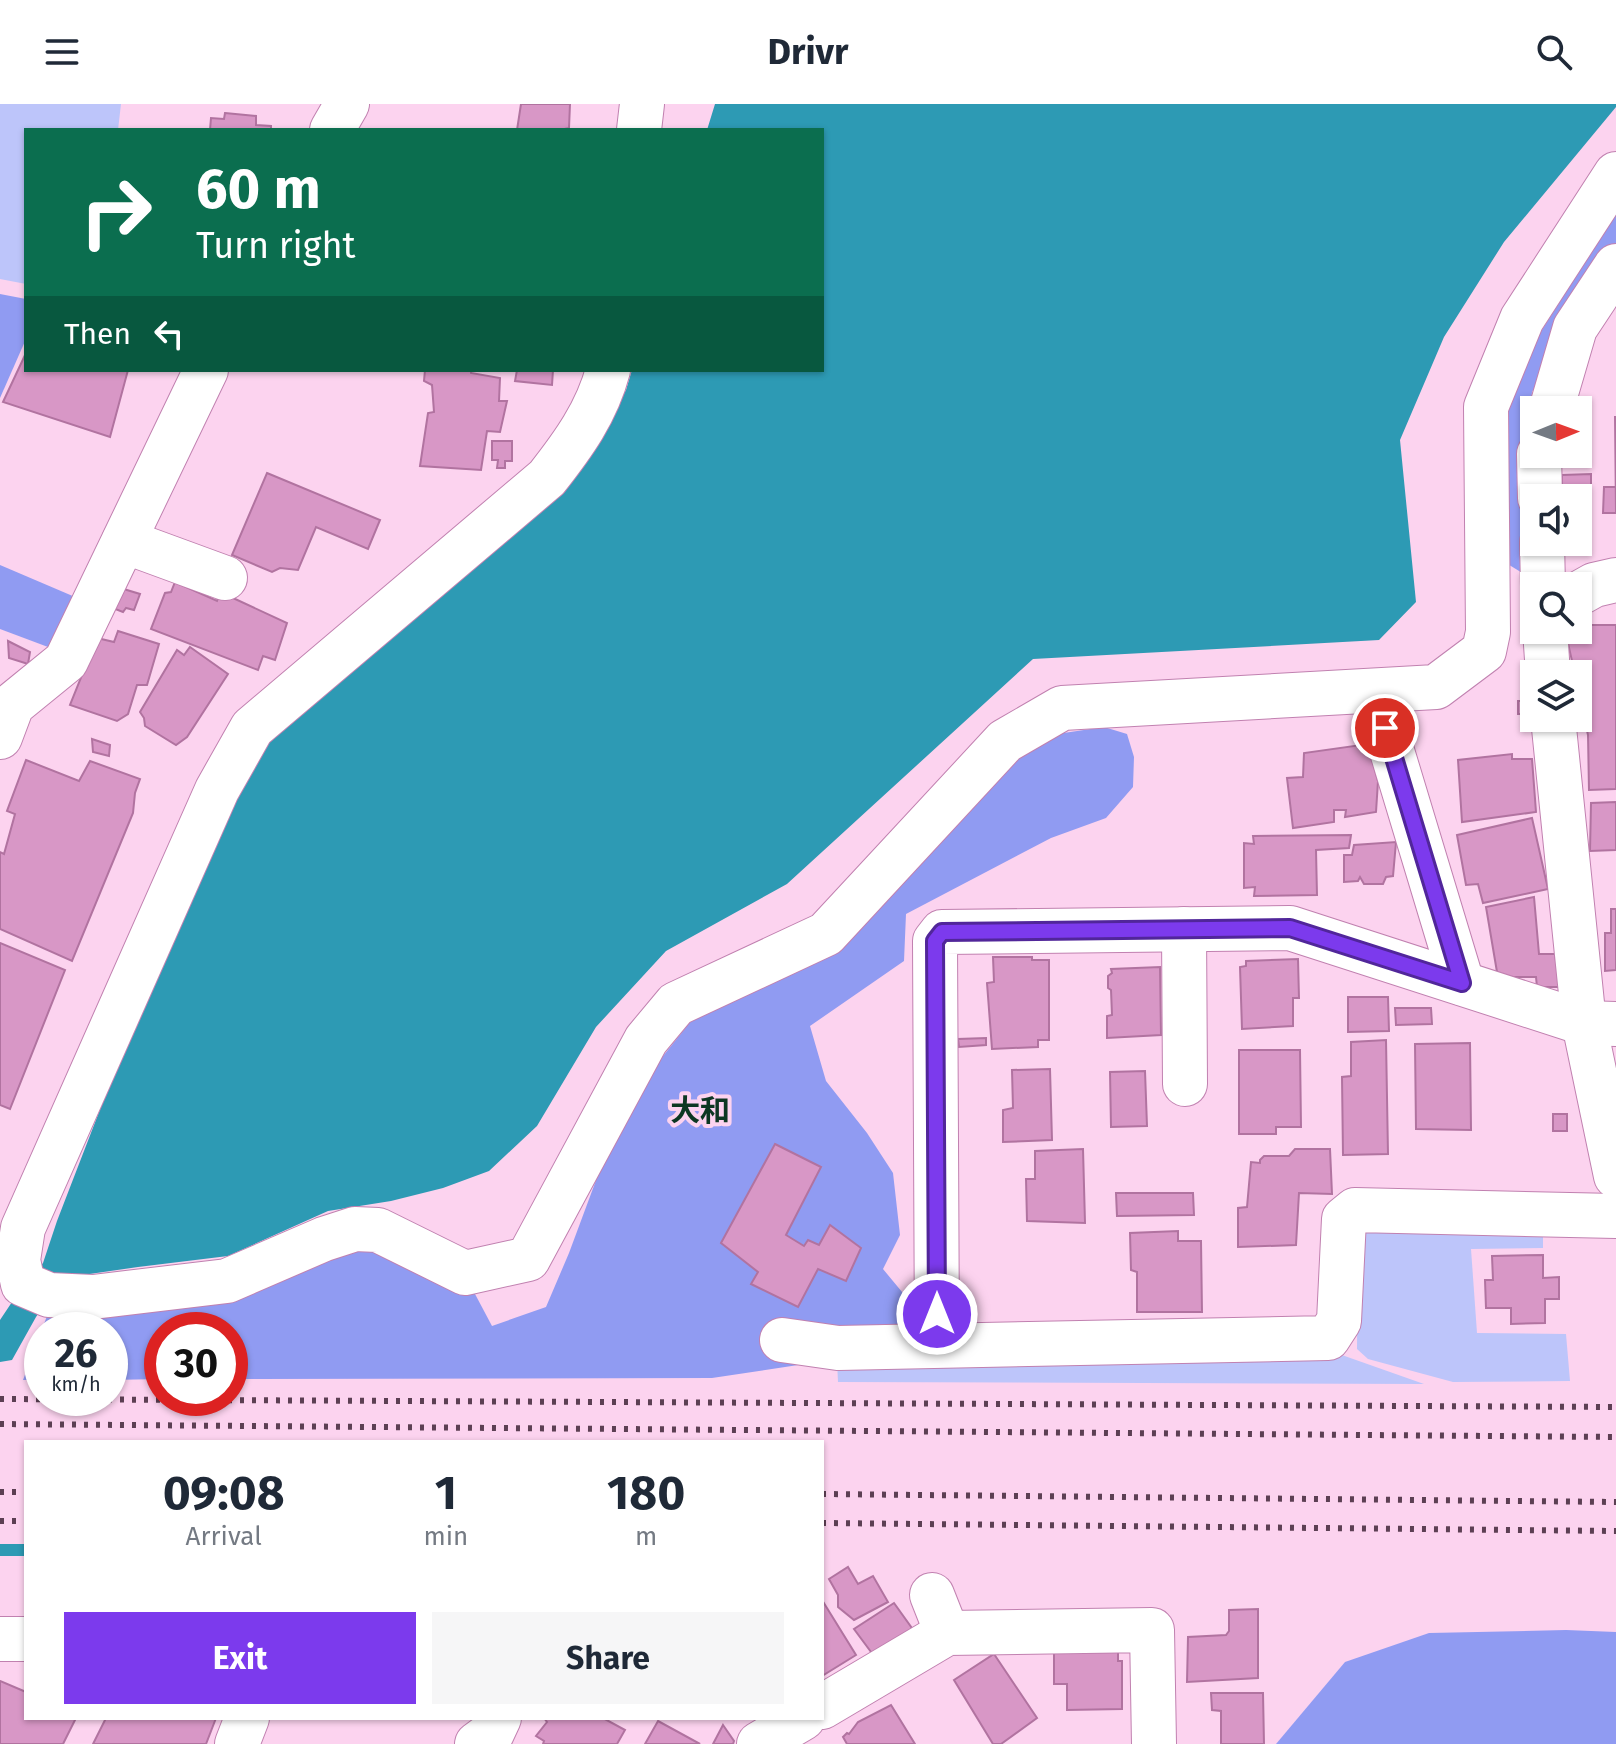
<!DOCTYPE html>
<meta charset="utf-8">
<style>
:root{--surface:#fff;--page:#f6f6f7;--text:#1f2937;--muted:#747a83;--accent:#7c3aed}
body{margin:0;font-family:"Fira Sans","Noto Sans JP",sans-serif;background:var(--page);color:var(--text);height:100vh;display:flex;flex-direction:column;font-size:30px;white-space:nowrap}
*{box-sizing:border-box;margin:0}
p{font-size:26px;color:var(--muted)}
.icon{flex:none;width:44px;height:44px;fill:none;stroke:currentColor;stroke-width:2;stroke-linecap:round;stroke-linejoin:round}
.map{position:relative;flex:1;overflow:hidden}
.panel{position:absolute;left:24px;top:1336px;width:800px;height:280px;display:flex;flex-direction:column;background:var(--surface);border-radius:0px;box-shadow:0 2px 6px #0004}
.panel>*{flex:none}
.hud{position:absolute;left:24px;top:24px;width:800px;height:244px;border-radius:0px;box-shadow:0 2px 6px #0004;background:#0b6e4f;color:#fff;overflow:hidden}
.needle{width:52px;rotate:89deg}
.tools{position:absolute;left:1520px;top:292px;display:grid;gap:16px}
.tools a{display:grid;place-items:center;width:72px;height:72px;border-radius:0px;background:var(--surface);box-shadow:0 2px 6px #0004;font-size:40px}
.speed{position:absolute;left:24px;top:1208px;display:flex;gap:16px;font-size:40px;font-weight:700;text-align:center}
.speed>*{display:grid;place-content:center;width:104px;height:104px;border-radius:50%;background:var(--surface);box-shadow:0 2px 6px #0004;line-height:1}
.speed small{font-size:20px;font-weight:400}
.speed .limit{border:12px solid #d22;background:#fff;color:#111}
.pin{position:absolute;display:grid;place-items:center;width:68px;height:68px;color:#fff;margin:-34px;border:4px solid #fff;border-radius:50%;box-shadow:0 2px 8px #0007}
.me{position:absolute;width:88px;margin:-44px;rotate:0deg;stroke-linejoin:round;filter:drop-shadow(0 0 6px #0008)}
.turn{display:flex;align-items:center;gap:28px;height:168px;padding:0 40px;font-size:36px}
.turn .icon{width:104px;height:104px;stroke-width:2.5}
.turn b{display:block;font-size:56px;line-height:68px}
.then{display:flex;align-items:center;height:76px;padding:0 40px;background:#0003;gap:16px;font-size:30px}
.eta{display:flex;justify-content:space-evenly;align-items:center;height:136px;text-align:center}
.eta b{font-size:48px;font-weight:700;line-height:56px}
.button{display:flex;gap:16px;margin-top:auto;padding:16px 40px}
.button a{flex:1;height:92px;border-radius:0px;background:var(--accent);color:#fff;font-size:32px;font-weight:700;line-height:92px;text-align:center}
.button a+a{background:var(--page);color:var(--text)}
header{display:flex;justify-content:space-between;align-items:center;height:104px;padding:0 40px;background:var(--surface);font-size:36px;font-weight:700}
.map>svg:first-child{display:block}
.green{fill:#bdc5fa}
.forest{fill:#909bf2}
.water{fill:#2d9ab4}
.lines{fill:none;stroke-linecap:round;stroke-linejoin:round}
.stream{stroke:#2d9ab4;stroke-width:12}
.building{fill:#d897c6;stroke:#b173a0;stroke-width:2}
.minor-casing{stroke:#c181b0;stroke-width:46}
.minor{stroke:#fff;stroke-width:44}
.rail{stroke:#5c3f53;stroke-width:6;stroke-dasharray:4 8;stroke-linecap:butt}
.route-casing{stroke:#51269a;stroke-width:20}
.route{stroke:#7c3aed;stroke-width:14}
.labels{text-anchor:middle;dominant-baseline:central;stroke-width:8;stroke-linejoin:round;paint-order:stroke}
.neighbourhood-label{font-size:30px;font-weight:bold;fill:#0d3722;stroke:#fcd3ef}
</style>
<header><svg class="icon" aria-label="menu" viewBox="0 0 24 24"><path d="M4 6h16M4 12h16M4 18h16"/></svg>Drivr<svg class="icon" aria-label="search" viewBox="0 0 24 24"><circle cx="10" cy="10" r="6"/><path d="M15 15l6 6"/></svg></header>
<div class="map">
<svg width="1616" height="1640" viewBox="0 0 1616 1640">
<rect width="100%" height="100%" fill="#fcd3ef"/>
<!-- green -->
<g class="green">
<path d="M0,0h121l-3,26h-92v154l-26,-5z"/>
<path d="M1371,1120l172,6v18l-72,1 6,84 89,1 4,47 -117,1 -85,-23 -11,-10 1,-108z"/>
<path d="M1339,1250l85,30 -586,-2 -1,-21z"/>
</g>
<!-- forest -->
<g class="forest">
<path d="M1616,109v39l-84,140 -10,147 2,35 -18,-11 1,-158 21,-53z"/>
<path d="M0,190l26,5v40l-26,59z"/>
<path d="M0,461l75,32 -27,50 -48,-18z"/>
<path d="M1104,623l23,7 7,23 -1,30 -27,31 -55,20 -145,76 -2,47 -94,65 16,55 41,52 26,40 7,62 -17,34 24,29 17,3 -1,31 -105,30 -106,16 -482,1v-49h-68v49l-52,1v-50h-68v50h-19l27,-72 322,-67 103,53 17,32 54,-19 23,-54 55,-148 71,-89 300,-245 62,-37z"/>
<path d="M1566,1526l50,2v112h-340l69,-82 84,-29z"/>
</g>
<!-- water -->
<path class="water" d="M715,0h901v3l-112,135 -60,95 -44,103 16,162 -37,38 -346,19 -246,225 -121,67 -70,76 -59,99 -48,45 -46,17 -52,13 -63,10 -100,45 -90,11 -76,11 -26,39 -24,43 -12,2v-42l16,-24 27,-33 14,-42 98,-254 103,-218 342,-313 26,-46 6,-20h190v-240h-115z"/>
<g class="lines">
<!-- stream -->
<path class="stream" d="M0,1446h26"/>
</g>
<!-- building -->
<g class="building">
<path d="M521,0h49l-1,24 -9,2h-43z"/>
<path d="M225,9l31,3v9l15,1v4h-61l1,-12 13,1z"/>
<path d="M26,249v17h102l-18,67 -107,-35z"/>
<path d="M425,266h46v3l29,5 -1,23h8l-7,31 -13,-1 -6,39 -61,-4 8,-53 6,-1 -2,-27 -8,-4z"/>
<path d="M517,266h36l-1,15 -37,-4z"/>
<path d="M1615,312l1,97h-13l1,-26h12z"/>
<path d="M492,337h20v20h-7v7h-8l1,-8h-6z"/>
<path d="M267,369l113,47 -12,29 -52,-22 -18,43 -18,-2 -8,4 -40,-17z"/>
<path d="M1591,370v13l-3,3 -26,1v-16z"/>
<path d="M175,478l42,19 3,-9 67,31 -12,37 -12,-4 -5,14 -107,-41 14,-36 6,-1z"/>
<path d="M117,483l23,7 -6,16 -8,-2 -3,4 -13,-5z"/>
<path d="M1578,521h38v164l-27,1 -1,-55 -10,-45v-16h-3l-8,-35v-9h11z"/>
<path d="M118,527l41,13 -12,41h-10l-9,29 -11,7 -47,-16 27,-67 17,4z"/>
<path d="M8,537l22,11 -2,12 -19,-6z"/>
<path d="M190,543l38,27 -41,63 -11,8 -31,-19 -1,-8 -4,-6 37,-62 7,5z"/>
<path d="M1518,597h13l-1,13h-12z"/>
<path d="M92,635l18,6 -1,11 -16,-4z"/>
<path d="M1368,640l10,37 -2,31 -31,5 1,-7h-12v12l-41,6 -6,-50 16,-1 1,-24z"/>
<path d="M1512,650v5h20l4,53 -74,10 -4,-62z"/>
<path d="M26,656l53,21 11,-20 50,18 -5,14 -2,20 -61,148 -72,-32v-77l4,2 11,-40 -8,-3z"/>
<path d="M1616,698v48l-26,1 1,-48z"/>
<path d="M1532,714l16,71 -65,14 -5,-19 -12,1 -9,-50z"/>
<path d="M1351,731l-2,13 -33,2 1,45 -63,1 1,-9 -11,1v-45l10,1 -1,-8z"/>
<path d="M1396,738l-3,34 -7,1 -3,7h-19l-4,-7 -2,4 -14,1v-27h8l2,-10z"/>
<path d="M1534,793l5,57h16l5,33h-23l-1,-10h-21l-1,4 -17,-9 -11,-65z"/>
<path d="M1611,805h5v61l-11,1v-38h6z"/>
<path d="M0,839l65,27 -55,139 -10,-4z"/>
<path d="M993,853h39v3h17v80h-11v7l-46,2 -5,-66 7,-1z"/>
<path d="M1298,855l1,39h-6v28l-51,3 -2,-62 6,-1v-5z"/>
<path d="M1160,863l1,68 -54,3v-22l5,-1 -1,-25 -3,-2v-12l4,-3 -1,-4z"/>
<path d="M1348,893h40l1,34 -41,1z"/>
<path d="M1395,904h36l1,16 -36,1z"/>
<path d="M986,934v7l-27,2 -1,-8z"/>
<path d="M1386,936l2,114 -45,1 -1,-78 9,-1v-34z"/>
<path d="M1470,939l1,87 -55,-1 -1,-85z"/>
<path d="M1239,946h61l1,77h-25v7h-37z"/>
<path d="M1050,965l2,71 -49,2v-32l10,-2 -1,-38z"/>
<path d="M1145,967l2,55 -36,1 -1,-55z"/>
<rect x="1553" y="1010" width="14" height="17"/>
<path d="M775,1040l46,23 -35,68 18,11 4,-6 11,5 11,-20 31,23 -15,33 -28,-12 -20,38 -47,-23 7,-12 -37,-29z"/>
<path d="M1083,1045l2,74 -58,-2 -1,-42h9v-28z"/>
<path d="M1295,1045h35l2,45 -33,-1 -3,52 -58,2v-39l9,-1 4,-45 9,1v-3l4,-4h25z"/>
<path d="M1116,1089h77l1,22 -77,1z"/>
<path d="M1178,1127v10h23l1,71h-65v-40l-6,-2 -1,-37z"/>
<path d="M1543,1151v23l16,-1v22h-14v24l-34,1v-16h-25l-1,-28h8l-1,-24z"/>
<path d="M848,1463l10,17 15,-8 15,26 -34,18 -16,-13v-12l-9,-16z"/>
<path d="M822,1496l34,55 -34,21z"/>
<path d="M894,1499l20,28 -40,25 -20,-27z"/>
<path d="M1258,1505v69l-71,4 1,-45 38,-2 3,-4v-21z"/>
<path d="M1118,1547v10h4v48l-55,1v-26h-13v-32z"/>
<path d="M994,1550l43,64 -36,26h-8l-39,-64z"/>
<path d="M0,1577l26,11v26h50l-13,26h-63z"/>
<path d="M1211,1589h52l1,51h-43v-33l-9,-1z"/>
<path d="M891,1601l24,39h-68l-4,-7 4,-4 2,1 9,-12z"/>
<path d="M106,1614h110l-10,26h-113z"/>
<path d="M544,1614h59l22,12 -8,14h-74l1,-3 -8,-5 11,-14z"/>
<path d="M658,1617l42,23h-55z"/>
<path d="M723,1621l11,16 -1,3h-20z"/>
</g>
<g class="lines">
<defs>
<g id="minor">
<path d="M332,26l15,-26"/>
<path d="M639,26l3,-26"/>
<path d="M608,266c-11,42 -35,75 -61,108l-295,250 -35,62 -194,438 -5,32 5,24 26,11 44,2 134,-16 97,-42 31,-10 23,1 87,43 63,-14 118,-219 30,-36 150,-70 179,-193 57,-33 374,-21 48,-36 4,-19 -2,-225 36,-88 94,-145"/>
<path d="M1551,306l24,-82 41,-62"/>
<path d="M1539,350l1,44"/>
<path d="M124,437l101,37"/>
<path d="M1542,438l1,44"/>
<path d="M1578,490l16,-9 22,-5"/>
<path d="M1545,526l3,44"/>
<path d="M1553,614l31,305 32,153"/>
<path d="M1385,624l77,255"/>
<path d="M0,633l12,-32 54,-44 140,-291"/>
<path d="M1184,825l1,155"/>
<path d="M782,1236l56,8 490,-10 11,-17 5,-102 11,-9 261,6"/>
<path d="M937,1241l-2,-404 7,-9 348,-4 294,95 32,1"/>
<path d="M932,1491l15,38"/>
<path d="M0,1535h26"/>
<path d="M822,1603l125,-74 205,-3 2,114"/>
<path d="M237,1640l10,-26"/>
<path d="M477,1640l15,-11 7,-15"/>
<path d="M759,1640l44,-26"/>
</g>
</defs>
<!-- minor casing -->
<use href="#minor" class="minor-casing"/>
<!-- minor -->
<use href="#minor" class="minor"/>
<!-- rail -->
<g class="rail">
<path d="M0,1295l1616,8"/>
<path d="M0,1320l1616,13"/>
<path d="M0,1388h26"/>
<path d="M822,1390l794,8"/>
<path d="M0,1417h26"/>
<path d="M822,1419l794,8"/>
</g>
</g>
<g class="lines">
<defs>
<path id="route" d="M937,1210l-2,-373 7,-9 348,-4 172,55 -77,-255"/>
</defs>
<!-- route casing -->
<use href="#route" class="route-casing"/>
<!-- route -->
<use href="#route" class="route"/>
</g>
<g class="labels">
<!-- neighbourhood labels -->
<g class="neighbourhood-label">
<text x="700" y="1007">大和</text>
</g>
</g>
</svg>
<div class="tools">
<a><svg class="needle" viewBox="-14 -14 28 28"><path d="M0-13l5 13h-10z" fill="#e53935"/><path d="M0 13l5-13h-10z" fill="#747a83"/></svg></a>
<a><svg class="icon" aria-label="sound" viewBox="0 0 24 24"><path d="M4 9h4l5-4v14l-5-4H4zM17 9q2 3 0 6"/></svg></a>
<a><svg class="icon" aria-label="search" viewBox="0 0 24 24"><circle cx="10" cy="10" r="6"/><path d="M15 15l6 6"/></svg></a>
<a><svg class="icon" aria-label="layers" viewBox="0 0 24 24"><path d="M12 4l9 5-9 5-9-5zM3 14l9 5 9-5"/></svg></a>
</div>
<div class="speed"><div>26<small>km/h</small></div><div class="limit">30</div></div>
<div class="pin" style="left:1385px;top:624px;background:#d93025"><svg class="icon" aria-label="arrive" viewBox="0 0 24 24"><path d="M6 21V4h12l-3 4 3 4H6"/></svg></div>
<svg class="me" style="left:937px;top:1210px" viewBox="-20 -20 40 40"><circle r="17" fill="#7c3aed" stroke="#fff" stroke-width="3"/><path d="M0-11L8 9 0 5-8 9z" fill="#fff"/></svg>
<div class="hud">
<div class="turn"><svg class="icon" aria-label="right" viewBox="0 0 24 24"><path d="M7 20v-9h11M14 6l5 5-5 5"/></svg><div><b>60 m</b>Turn right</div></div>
<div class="then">Then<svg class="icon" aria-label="left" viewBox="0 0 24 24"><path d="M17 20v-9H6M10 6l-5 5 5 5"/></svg></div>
</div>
<section class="panel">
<div class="eta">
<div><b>09:08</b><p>Arrival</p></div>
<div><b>1</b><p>min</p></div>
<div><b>180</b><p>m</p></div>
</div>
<div class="button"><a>Exit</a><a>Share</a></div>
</section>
</div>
